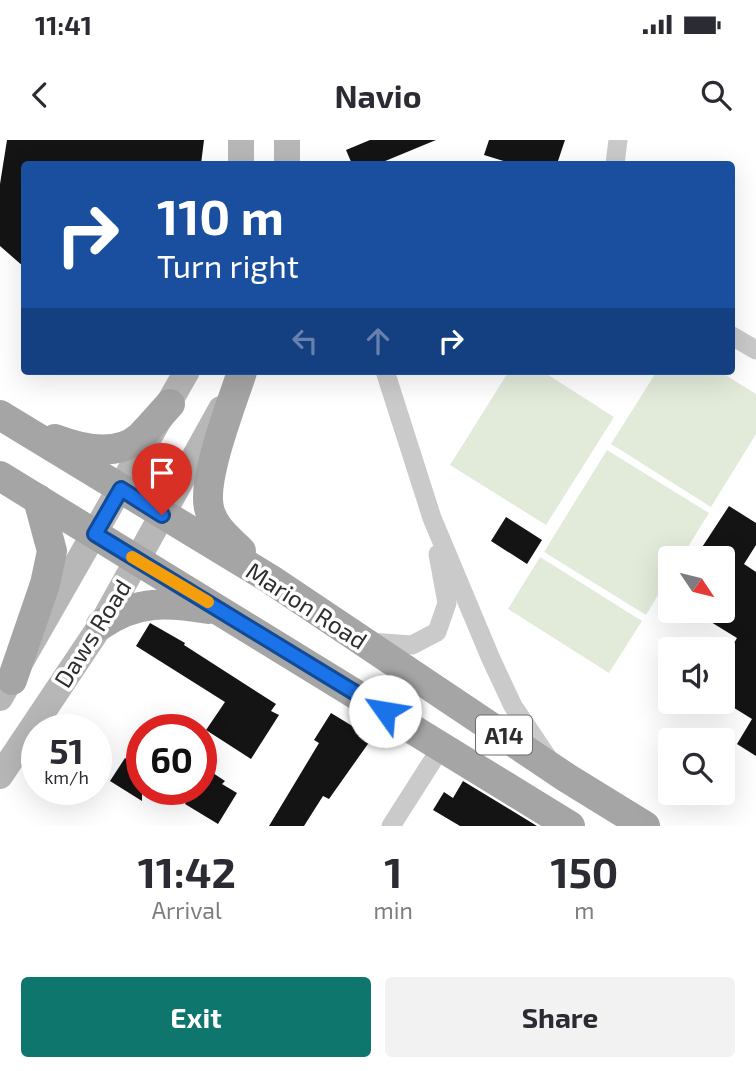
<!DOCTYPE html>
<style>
:root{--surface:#fff;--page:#f2f2f3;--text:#2b2b33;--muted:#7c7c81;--accent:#0f766e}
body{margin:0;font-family:"Exo 2",sans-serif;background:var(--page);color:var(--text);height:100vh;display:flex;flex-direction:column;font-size:26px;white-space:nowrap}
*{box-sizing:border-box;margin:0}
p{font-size:23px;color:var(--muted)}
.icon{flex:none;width:38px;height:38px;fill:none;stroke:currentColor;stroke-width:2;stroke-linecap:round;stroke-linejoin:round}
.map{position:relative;height:686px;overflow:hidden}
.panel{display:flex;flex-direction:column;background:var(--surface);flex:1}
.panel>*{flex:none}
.top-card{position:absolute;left:21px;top:21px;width:714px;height:214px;border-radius:7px;box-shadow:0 7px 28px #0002;background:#1a4fa0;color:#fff;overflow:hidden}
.needle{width:46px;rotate:125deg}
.buttons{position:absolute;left:658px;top:406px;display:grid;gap:14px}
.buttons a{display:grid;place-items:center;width:77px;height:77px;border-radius:7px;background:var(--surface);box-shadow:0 7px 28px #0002;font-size:35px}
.speed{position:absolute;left:21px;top:574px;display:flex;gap:14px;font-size:35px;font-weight:700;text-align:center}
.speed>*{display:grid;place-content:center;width:91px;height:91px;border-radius:50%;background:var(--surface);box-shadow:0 7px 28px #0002;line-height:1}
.speed small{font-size:18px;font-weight:400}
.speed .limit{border:10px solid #d22;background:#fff;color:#111}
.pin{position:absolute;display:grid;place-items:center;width:60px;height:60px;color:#fff;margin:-72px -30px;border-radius:50% 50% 50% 0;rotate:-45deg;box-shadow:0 0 7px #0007}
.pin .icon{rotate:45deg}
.me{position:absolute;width:77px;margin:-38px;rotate:302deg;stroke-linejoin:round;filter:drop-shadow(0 0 5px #0008)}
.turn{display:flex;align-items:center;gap:24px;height:147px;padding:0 21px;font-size:32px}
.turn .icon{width:91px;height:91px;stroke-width:2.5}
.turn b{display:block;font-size:49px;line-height:60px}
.lanes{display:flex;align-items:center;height:66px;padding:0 21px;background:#0003;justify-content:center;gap:35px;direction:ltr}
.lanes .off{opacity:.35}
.eta{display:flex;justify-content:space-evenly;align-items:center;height:119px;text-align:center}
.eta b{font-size:42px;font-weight:700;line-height:49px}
.primary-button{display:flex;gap:14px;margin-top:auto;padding:14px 21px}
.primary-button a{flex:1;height:80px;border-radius:7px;background:var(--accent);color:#fff;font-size:28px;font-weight:700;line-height:80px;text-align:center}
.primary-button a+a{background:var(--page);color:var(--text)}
.status{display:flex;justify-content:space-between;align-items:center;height:49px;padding:0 35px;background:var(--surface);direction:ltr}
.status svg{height:19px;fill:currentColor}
header{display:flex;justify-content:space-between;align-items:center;height:91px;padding:0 21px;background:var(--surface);font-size:32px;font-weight:700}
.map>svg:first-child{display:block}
.green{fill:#e2ebda}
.building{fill:#141414}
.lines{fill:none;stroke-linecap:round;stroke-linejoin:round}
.street{stroke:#cacaca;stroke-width:19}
.secondary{stroke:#b7b7b7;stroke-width:26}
.primary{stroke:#a5a5a5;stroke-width:30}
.route-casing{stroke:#114b97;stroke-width:18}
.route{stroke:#1a73e8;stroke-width:12}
.slow{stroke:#f59e0b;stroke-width:12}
.labels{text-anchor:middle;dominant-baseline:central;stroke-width:7;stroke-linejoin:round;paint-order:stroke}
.shield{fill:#fff;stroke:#6c6c6c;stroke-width:2}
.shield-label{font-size:23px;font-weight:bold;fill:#2d2d2d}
.street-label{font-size:24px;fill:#2d2d2d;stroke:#fff}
</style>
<div class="status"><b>11:41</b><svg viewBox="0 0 49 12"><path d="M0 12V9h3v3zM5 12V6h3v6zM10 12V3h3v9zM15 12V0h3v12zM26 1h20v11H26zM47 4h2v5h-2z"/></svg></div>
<header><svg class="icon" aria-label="back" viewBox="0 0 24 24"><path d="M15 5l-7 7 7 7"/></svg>Navio<svg class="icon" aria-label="search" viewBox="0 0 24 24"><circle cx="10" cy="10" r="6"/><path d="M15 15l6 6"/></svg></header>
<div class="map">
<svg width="756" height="686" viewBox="0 0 756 686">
<rect width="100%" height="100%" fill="#fff"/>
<!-- green -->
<g class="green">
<path d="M509,231h33l72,46 -68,108 -96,-60z"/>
<path d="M657,231h62l37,23v40l-45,73 -100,-63z"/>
<path d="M607,310l102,63 -28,45h-11v17l-24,40 -102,-63z"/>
<path d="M540,417l102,64 -33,52 -101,-64z"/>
</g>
<!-- building -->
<g class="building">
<path d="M7,0h197l-3,24h-177v103l-24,-21v-62z"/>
<path d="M370,0h66l-58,24h-26l-6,-14z"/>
<path d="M489,0h76l-8,24h-44l-29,-9z"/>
<path d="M729,366l27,17v22l-12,19 12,8v184l-19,-12 15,-25 -29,-18v-40l14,-23 -44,-27h30v-53h-28z"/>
<path d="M506,377l36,23 -15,24 -36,-23z"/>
<path d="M150,483l35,20 -1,2 92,59 -5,7 8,4 -28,44 -45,-29 19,-28 -89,-56z"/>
<path d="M331,573l36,22 -3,3 6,3 -41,58 -6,-3 -19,30h-35l50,-83 -5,-3z"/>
<path d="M125,618l17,10v33l-32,-20z"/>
<path d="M207,629l18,12 -3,3 15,9 -19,31 -33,-20 9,-15h7v-11z"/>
<path d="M463,641l74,45h-77l-27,-16 11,-18 9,6z"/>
</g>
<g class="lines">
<!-- street -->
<g class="street">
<path d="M615,24l3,-24"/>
<path d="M732,196l24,14"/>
<path d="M385,231l47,147 59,141 22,47 35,52"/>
<path d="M369,502l43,3 25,-13 10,-29 -9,-49"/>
<path d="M391,686l51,-80"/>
</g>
<!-- secondary -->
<g class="secondary">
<path d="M241,0v24"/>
<path d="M287,24v-24"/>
<path d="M0,558l187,-327"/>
<path d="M0,636l101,-151 120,-216"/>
</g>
<!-- primary -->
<g class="primary">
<path d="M0,275l270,164 297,199 78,48"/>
<path d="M55,299c26,10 62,18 85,-2 10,-10 20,-22 30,-33"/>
<path d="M0,336l570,350"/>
<path d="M241,411c-13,-13 -28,-24 -32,-43 -7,-30 23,-105 33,-136"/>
<path d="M101,485c36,-25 66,-23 108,-16"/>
<path d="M12,540l33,-96 7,-33 -14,-52"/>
</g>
</g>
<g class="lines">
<defs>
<path id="route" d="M162,375l-41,-26 -26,45 290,177"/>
</defs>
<!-- route casing -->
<use href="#route" class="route-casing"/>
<!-- route -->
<use href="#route" class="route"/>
<!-- slow -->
<path class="slow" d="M132,417l76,45"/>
</g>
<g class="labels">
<!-- shield labels -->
<rect class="shield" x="476" y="575.5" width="56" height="39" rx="5"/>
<g class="shield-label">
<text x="504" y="595">A14</text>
</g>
<!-- street labels -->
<g class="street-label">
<text transform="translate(307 465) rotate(33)">Marion Road</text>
<text transform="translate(92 493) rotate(-58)">Daws Road</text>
</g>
</g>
</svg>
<div class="buttons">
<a><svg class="needle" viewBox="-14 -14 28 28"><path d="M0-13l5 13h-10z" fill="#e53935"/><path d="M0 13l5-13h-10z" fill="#7c7c81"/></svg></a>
<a><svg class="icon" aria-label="sound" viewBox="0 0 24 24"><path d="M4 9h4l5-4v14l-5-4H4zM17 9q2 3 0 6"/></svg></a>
<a><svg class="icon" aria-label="search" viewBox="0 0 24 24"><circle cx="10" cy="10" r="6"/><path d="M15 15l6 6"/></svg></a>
</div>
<div class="speed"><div>51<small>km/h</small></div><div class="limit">60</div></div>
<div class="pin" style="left:162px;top:375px;background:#d93025"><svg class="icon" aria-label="arrive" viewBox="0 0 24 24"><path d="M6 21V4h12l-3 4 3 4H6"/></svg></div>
<svg class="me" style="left:385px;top:571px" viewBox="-20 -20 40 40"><circle r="19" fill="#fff"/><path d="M0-13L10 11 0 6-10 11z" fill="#1a73e8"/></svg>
<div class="top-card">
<div class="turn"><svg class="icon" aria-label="right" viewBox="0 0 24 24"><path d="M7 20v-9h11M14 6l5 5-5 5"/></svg><div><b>110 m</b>Turn right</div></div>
<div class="lanes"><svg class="icon off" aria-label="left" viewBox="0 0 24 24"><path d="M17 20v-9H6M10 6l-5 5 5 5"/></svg><svg class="icon off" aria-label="ahead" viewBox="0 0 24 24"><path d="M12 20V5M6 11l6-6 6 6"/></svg><svg class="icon" aria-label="right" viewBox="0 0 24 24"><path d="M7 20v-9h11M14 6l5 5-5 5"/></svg></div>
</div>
</div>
<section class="panel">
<div class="eta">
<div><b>11:42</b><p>Arrival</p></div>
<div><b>1</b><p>min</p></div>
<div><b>150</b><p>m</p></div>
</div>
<div class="primary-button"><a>Exit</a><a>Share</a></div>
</section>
